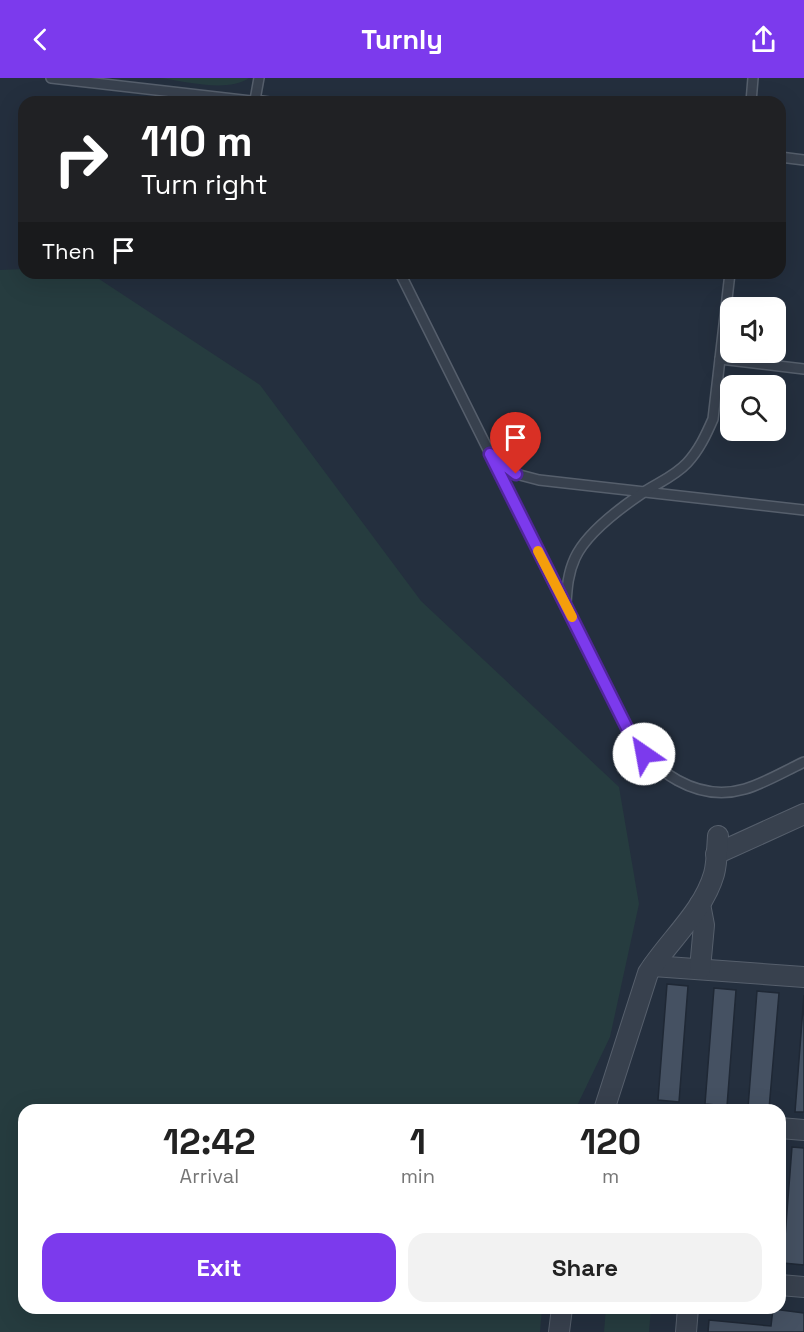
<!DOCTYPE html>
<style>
:root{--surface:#fff;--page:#f2f2f2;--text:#222;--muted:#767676;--accent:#7c3aed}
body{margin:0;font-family:"Space Grotesk",sans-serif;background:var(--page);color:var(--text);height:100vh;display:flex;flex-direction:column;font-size:22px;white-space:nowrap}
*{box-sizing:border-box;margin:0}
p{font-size:20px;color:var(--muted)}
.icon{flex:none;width:33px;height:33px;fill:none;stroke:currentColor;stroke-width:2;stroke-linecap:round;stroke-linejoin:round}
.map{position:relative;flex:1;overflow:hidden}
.details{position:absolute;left:18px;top:1026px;width:768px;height:210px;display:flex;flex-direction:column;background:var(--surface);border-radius:18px;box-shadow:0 6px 24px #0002}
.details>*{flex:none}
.banner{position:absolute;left:18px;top:18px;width:768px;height:183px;border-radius:18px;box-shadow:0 6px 24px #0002;background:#202124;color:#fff;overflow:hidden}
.controls{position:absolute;left:720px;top:219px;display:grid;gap:12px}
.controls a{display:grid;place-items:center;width:66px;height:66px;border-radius:12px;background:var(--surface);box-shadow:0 6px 24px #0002;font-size:30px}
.pin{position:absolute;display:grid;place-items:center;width:51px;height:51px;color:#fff;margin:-62px -26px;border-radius:50% 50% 50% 0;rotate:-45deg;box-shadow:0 0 6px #0007}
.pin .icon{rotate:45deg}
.me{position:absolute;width:66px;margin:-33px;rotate:327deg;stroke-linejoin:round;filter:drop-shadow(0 0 4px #0008)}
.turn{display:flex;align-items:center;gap:21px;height:126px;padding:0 24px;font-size:27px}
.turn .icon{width:78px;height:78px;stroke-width:2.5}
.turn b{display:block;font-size:42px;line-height:51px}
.then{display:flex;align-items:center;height:57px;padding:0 24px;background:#0003;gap:12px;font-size:22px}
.eta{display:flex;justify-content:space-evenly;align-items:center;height:102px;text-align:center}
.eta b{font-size:36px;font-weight:600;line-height:42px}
.button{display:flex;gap:12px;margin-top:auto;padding:12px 24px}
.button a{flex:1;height:69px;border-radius:18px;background:var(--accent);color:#fff;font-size:24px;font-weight:600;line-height:69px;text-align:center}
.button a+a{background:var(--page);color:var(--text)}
header{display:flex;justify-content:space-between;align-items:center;height:78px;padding:0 24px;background:var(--accent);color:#fff;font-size:27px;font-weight:600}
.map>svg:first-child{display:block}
.green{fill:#263c3f}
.building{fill:#455162;stroke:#1f2835;stroke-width:1.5}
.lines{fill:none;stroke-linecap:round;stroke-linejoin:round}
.service-casing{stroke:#565f6c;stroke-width:12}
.minor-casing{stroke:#565f6c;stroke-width:22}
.service{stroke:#38414e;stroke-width:9}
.minor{stroke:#38414e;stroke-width:20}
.route-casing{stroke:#51269a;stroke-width:15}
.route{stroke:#7c3aed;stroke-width:10}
.slow{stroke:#f59e0b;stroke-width:10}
</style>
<header><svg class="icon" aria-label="back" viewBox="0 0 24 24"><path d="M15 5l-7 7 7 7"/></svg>Turnly<svg class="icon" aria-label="share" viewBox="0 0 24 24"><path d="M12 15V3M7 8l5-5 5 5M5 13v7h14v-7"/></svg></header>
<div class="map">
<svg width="804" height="1254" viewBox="0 0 804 1254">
<rect width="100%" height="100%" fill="#242f3e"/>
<!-- green -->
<g class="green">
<path d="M160,0h89c-22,15 -64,3 -89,0z"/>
<path d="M24,191v4h66l170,112 161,216 198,186 20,117 -29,133 -35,73h-551v198h518l-2,24h-540v-1062z"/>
<path d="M606,1230h45l-2,24h-45z"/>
</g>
<!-- building -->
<g class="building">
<path d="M667,906l21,2 -9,116 -21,-2z"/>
<path d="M714,910l22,2 -9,116 -22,-2z"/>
<path d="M757,913l22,2 -10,116 -21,-1z"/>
<path d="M804,917v117h-9z"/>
<path d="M792,1069l12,1v117l-21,-2z"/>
<path d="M773,1231l31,4v19h-96l1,-12 62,6z"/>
</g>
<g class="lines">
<defs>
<g id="service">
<path d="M51,0l210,24"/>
<path d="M259,0l-4,22 14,2"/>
<path d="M751,24l2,-24"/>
<path d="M780,79l24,3"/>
<path d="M400,195l229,459c23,39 68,71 116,57 20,-6 40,-18 59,-27"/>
<path d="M720,281l84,10"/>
<path d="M494,379l22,17 23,6 265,30"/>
<path d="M566,525c1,-15 2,-30 9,-45 11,-24 44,-49 66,-64 16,-11 33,-17 46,-31 12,-13 19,-28 26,-44l17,-146"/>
</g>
<g id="minor">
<path d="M716,776l88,-40"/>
<path d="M653,888l151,11"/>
<path d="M700,891l4,-44 -4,-21"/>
<path d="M604,1032l44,-137c21,-33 55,-61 66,-99 3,-11 3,-25 4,-38"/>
<path d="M780,1050l24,2"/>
<path d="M780,1207l24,2"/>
<path d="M559,1254l3,-24"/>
<path d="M686,1254l2,-24"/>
</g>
</defs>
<!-- service casing -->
<use href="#service" class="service-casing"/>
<!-- minor casing -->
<use href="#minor" class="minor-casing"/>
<!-- service -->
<use href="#service" class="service"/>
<!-- minor -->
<use href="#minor" class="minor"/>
</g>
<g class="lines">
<defs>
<path id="route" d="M516,396l-26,-20 139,278 15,22"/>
</defs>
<!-- route casing -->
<use href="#route" class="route-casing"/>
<!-- route -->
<use href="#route" class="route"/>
<!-- slow -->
<path class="slow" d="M538,473l34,66"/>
</g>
</svg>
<div class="controls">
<a><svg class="icon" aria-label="sound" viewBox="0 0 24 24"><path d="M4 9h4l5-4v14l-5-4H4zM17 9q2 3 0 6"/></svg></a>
<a><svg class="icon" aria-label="search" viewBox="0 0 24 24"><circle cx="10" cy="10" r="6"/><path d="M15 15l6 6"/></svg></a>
</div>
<div class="pin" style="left:516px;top:396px;background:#d93025"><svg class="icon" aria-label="arrive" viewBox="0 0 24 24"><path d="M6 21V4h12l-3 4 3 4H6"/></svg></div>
<svg class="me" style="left:644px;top:676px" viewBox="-20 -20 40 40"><circle r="19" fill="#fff"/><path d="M0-13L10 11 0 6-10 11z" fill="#7c3aed"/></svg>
<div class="banner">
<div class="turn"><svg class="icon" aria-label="right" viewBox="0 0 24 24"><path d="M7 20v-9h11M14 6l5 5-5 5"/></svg><div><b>110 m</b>Turn right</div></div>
<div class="then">Then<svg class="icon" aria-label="arrive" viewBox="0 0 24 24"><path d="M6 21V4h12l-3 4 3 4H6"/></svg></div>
</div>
<section class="details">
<div class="eta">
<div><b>12:42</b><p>Arrival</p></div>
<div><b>1</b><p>min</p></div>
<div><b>120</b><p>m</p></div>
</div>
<div class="button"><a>Exit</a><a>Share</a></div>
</section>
</div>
